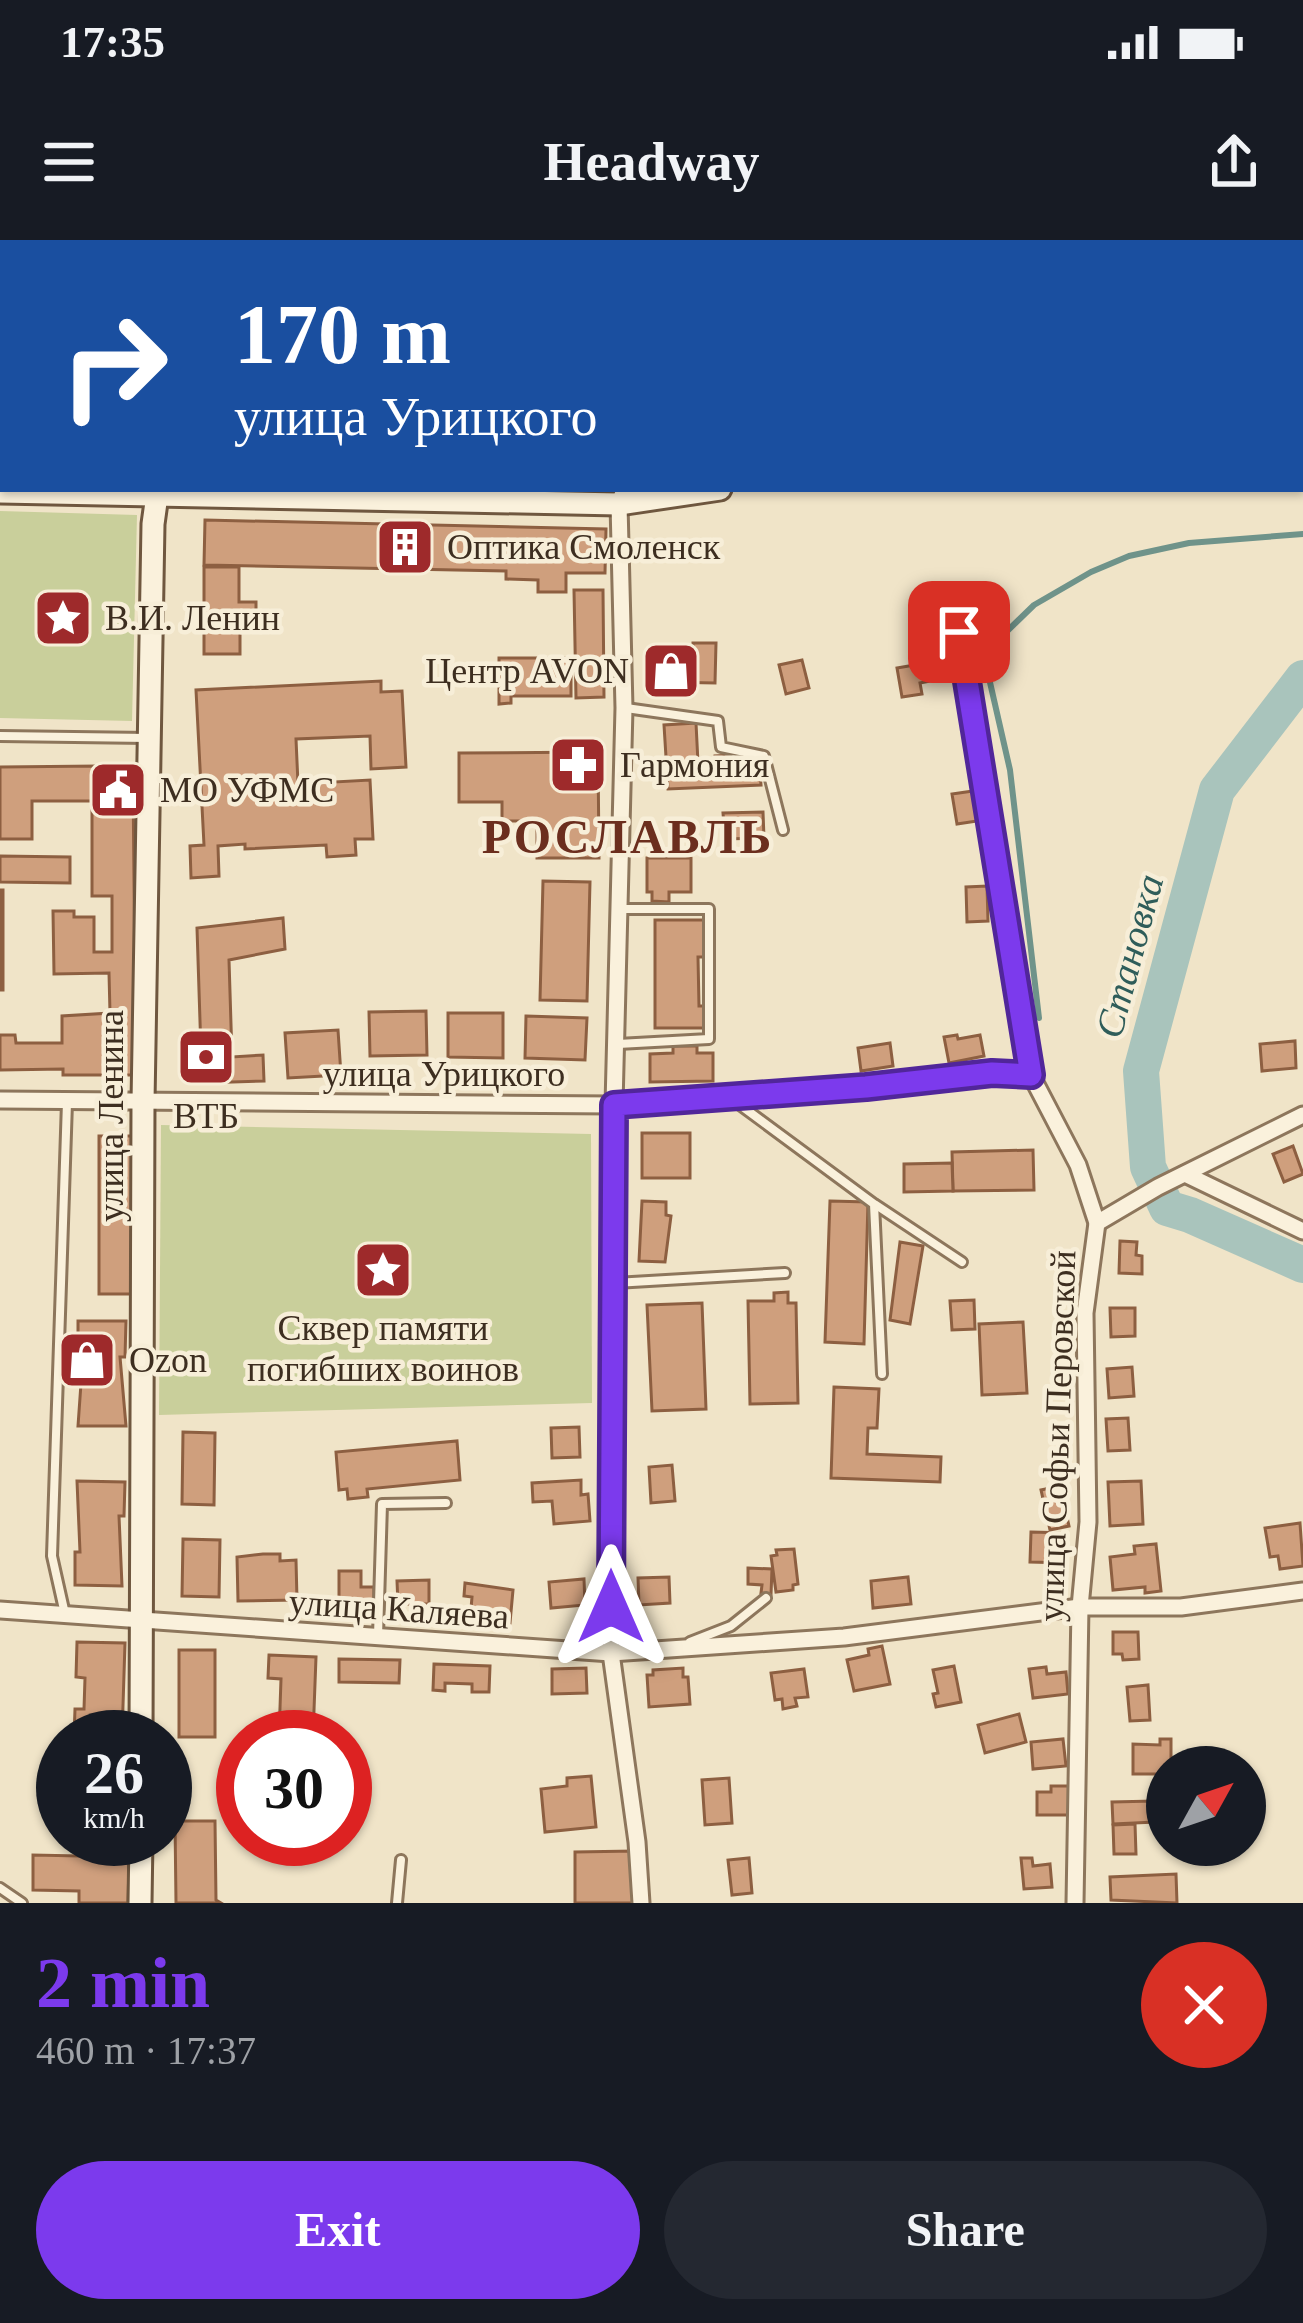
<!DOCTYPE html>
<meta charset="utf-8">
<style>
:root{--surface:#171b24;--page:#242831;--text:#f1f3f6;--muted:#9ea1a6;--accent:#7c3aed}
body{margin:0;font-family:Georgia,serif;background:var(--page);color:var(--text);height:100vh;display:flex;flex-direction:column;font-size:45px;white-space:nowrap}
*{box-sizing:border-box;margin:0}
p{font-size:39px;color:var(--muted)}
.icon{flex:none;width:66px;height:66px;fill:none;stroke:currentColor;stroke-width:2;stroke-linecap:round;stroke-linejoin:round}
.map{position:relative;height:1663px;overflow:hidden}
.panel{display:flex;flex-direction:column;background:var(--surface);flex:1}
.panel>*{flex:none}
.top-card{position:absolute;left:0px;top:0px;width:1305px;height:252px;box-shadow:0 3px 9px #0004;background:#1a4fa0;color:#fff;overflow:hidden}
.needle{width:78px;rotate:50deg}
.tools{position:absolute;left:1146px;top:1506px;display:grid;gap:24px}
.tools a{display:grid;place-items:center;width:120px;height:120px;border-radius:50%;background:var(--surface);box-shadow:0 3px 9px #0004;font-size:60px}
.speed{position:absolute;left:36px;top:1470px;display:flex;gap:24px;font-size:60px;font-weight:700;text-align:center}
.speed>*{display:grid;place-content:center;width:156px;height:156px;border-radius:50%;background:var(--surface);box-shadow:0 3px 9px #0004;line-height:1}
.speed small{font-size:30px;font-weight:400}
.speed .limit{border:18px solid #d22;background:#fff;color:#111}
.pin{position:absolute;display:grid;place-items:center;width:102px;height:102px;color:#fff;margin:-51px;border-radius:24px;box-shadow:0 6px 18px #0006}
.me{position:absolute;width:132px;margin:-66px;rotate:0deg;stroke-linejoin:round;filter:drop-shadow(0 0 9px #0008)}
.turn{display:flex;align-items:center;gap:42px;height:252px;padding:0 36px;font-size:54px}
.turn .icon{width:156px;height:156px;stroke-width:2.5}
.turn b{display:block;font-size:84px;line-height:102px}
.round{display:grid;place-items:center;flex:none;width:126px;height:126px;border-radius:63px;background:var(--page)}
.summary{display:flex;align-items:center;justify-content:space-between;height:204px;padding:0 36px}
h1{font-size:72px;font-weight:700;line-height:90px;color:var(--accent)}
.button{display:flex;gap:24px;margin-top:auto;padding:24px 36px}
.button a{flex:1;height:138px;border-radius:72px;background:var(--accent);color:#fff;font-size:48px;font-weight:700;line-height:138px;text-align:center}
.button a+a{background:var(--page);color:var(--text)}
.status{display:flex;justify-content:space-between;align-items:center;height:84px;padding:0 60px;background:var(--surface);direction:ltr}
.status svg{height:33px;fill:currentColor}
header{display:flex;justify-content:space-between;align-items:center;height:156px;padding:0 36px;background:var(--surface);font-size:54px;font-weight:700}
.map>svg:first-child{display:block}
.green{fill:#c9cf9b}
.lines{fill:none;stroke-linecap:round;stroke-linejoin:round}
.stream{stroke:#6f938a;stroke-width:6}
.river{stroke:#a9c4bc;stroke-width:36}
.building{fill:#cf9f7d;stroke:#8d5f41;stroke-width:3}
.service-casing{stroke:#8d765c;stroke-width:14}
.minor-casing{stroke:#8d765c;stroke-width:21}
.secondary-casing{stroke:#6f573f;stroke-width:27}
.service{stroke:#faf1dc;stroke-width:8}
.minor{stroke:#faf1dc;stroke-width:15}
.secondary{stroke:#faf1dc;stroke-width:21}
.route-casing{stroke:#51269a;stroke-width:30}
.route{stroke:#7c3aed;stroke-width:21}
.labels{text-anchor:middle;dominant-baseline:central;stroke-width:9;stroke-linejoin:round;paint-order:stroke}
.poi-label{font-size:36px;fill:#3d2e20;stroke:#f7eed8;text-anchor:start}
.street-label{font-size:36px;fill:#3d2e20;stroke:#f7eed8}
.water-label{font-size:39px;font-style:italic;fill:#2f5d5a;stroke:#f7eed8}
.district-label{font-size:48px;font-weight:bold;letter-spacing:3px;fill:#6b2e1e;stroke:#f7eed8}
</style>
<div class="status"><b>17:35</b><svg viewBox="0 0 49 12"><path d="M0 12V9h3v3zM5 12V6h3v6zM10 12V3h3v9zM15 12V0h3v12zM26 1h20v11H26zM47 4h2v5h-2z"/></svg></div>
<header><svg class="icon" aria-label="menu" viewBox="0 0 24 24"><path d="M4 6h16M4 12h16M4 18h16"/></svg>Headway<svg class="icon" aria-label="share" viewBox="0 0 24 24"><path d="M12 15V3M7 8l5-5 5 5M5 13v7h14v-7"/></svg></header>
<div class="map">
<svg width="1303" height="1663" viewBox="0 0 1303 1663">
<rect width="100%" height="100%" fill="#f0e4c8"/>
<!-- green -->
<g class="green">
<path d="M0,0h1303v142l-1,-139h-1299v146h-3z"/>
<path d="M0,271l137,4 -5,206 -132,-3z"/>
<path d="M161,885l430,9 1,269 -433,12z"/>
</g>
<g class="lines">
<!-- stream -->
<path class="stream" d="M1039,778l-29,-248 -21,-92 11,-40 34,-33 57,-33 38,-16 60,-13 114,-9"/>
<!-- river -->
<path class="river" d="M1303,438l-86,112 -76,281 7,96 19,41 23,7 113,50"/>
</g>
<!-- building -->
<g class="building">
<rect x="0" y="10" width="3" height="48"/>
<rect x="0" y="171" width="3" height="47"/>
<path d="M205,280l401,9 -1,44h-39v19h-28v-12l-32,-1v-8l-302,-6z"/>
<path d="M204,327h35v35h17v17l-16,-1v36h-36z"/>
<path d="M574,350h29l1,107 -28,1z"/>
<path d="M693,403h23l-1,40 -52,-1 1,-30 29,1z"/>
<path d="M499,418h72v38h-60v7l-12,1z"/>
<path d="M802,420l7,28 -23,6 -7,-29z"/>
<path d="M932,422l3,18 -15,3 2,11 -20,3 -5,-29z"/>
<path d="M381,441v11l21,-1 4,76 -35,2 -1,-33 -74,3 2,45 72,-4 3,59h-18l1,16 -29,2 -1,-12 -81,4v-5l-27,2 1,30 -28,2 -1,-32 14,-1 -8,-155z"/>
<path d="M696,483l2,40 17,-1v-6l18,-1 1,6 25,-1 2,25 -93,4 -4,-64z"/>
<path d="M598,512l1,106h-62v-37h-35v-19h-43v-49z"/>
<path d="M98,526v14h35l3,295h-73v-6l-63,1v-35h15l1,8h46v-27l48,-3 -1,-40 -55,1 -1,-63h21v6h20v35h18v-56h-20v-95h-60v38h-32v-72z"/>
<path d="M973,551l4,30 -20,3 -5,-30z"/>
<path d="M763,572l1,26 -39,1 -2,-26z"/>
<path d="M0,616l70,1v26l-70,-1z"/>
<path d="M647,618h44v34h-22v10l-17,-1v-9h-5z"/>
<path d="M543,641l47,1 -3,119 -47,-1z"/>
<path d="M987,646l1,35 -21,1 -1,-35z"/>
<rect x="0" y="650" width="3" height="100"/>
<path d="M283,678l2,31 -56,11 3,97 31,-2 1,26 -62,2 -5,-155z"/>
<path d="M655,680h50v37h-7l1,49h6v22h-50z"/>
<path d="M426,771l1,44 -57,1 -1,-44z"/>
<path d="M448,773h55v45l-55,-1z"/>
<path d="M526,776l61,2 -2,42 -60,-2z"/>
<path d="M338,790l3,45 -53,3 -3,-45z"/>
<path d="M957,795l1,4 22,-4 4,21 -35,7 -5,-26z"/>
<path d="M1295,801l1,27 -34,3 -2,-27z"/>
<path d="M890,803l3,23 -32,5 -3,-23z"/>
<path d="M673,806h24v7h16v28l-63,1v-28l23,-1z"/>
<rect x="642" y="893" width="48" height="45"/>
<path d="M99,896h37l-1,158h-36z"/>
<path d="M1293,906l10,28 -19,8 -11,-28z"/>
<path d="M1033,910l1,40 -81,1 -1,-39z"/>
<path d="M952,923l1,28 -49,1v-28z"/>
<path d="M642,961l24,1v13l5,1 -6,46 -26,-1z"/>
<path d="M830,961l38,1 -4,142 -39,-2z"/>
<path d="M1120,1001l17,1 -1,13 6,1v18l-23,-1z"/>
<path d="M900,1002l23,4 -13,78 -20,-4z"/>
<path d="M788,1052v11h8l2,100 -48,1 -2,-103h26v-8z"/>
<path d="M974,1060l1,29 -23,1 -2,-29z"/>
<path d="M702,1063l4,106 -54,2 -5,-106z"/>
<path d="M1110,1068h25v28l-24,1z"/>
<path d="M78,1081h48l-1,36h-5l6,69h-48l5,-71h-5z"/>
<path d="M1023,1082l4,71 -45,2 -3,-71z"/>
<path d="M1132,1127l2,29 -25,2 -2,-29z"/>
<path d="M834,1147l45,2 -2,39h-9l-1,26 74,3 -1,25 -109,-4z"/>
<path d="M1128,1178l2,32 -22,1 -2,-32z"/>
<path d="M579,1187l1,30 -28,1 -1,-30z"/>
<path d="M183,1192l32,1 -1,72 -32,-1z"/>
<path d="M457,1201l3,39 -93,9 1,8 -20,2 -1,-10 -8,1 -3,-38z"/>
<path d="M672,1225l3,36 -24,2 -2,-36z"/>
<path d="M581,1240v15l7,-1 2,27 -36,3 -2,-23 -19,1 -1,-19z"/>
<path d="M77,1241l48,1 -1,34h-5l3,70 -47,-1v-33h5z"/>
<path d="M1141,1241l2,43 -33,2 -2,-44z"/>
<path d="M1060,1246l9,40 -19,4 -9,-40z"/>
<path d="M1300,1283l3,43 -23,3 -2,-13 -8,1 -5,-29z"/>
<path d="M1031,1292l36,1v30l-37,-1z"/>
<path d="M183,1299l37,1 -1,57 -37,-1z"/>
<path d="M1156,1304l5,47 -16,2v-6l-32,3 -3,-33 25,-3 -1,-8z"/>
<path d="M794,1309l4,35 -5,1v5l-17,2 -5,-36 6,-1 -1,-5z"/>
<path d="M263,1314h17v7l16,-1 1,40 -59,1 -1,-44z"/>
<path d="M748,1328l24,1 -1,25 -10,-1 1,-8 -14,-1z"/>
<path d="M339,1331h22v16h13v23h-13v-6h-22z"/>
<path d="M669,1337l1,26 -31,2 -1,-27z"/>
<path d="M908,1337l3,27 -38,4 -2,-27z"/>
<path d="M584,1339l1,26 -34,3 -2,-26z"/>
<path d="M429,1340v24h-31l-1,-23z"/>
<path d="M465,1343l48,7 -3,33 -40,-3 2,-23 -8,-1z"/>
<path d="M1113,1392h25l1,27 -16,1 -1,-6h-9z"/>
<path d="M77,1402l48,1 -3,94h-48l1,-28h9l1,-31 -9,-1z"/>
<path d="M882,1406l8,38 -36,7 -7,-31 22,-5 -1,-6z"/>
<rect x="179" y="1410" width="36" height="87"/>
<path d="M269,1415l47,2 -3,80h-34l2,-58 -13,-1z"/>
<path d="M339,1419l61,1 -1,23 -60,-1z"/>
<path d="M434,1424l56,2 -1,26h-17v-8l-27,-1v8l-12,-1z"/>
<path d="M954,1426l7,36 -25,5 -3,-13 5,-1 -5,-23z"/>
<path d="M1046,1427l1,7 19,-2 2,22 -35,4 -4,-29z"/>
<path d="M586,1428l1,25 -35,1v-25z"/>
<path d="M683,1428v9h5l2,27 -41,3 -2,-32h6v-5z"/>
<path d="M804,1429l4,28 -13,1 2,8 -14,3 -1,-10 -7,1 -4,-27z"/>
<path d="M1148,1445l2,35 -20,1 -3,-34z"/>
<path d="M1019,1474l7,28 -41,11 -7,-28z"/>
<path d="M1063,1499l3,27 -33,3 -2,-27z"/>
<path d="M1160,1499h11v28h-4v7h-34v-30l27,1z"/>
<path d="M591,1536l5,51 -51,5 -4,-43 26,-3v-8z"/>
<path d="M729,1538l3,45 -27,2 -3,-45z"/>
<path d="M1051,1546h20l1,29h-35v-23h14z"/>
<path d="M1154,1561l1,21 -42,2 -1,-22z"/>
<path d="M175,1581h40l1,79 5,3h-45z"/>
<path d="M1135,1584l1,30h-22l-1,-29z"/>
<path d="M81,1599h41l-1,24h8l-1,40h-49v-12l-46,-1v-35l47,1z"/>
<path d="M634,1611v52h-59v-51z"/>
<path d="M749,1618l3,35 -20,2 -4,-35z"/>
<path d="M1021,1618h11l1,8 17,-2 2,23 -28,2z"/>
<path d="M1176,1634l1,29 -66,-3 -1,-23z"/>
</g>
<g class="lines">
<defs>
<g id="service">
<path d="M172,3v-3"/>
<path d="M626,468l92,13 3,26 43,9 19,74"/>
<path d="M0,496l148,2"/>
<path d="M618,804l91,-5v-130h-88"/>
<path d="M732,859l142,105 8,170"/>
<path d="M876,965l86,57"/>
<path d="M615,1043l170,-10"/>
<path d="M65,1374l-13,-58 15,-454"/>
<path d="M378,1396l4,-132 64,-1"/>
<path d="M690,1402l41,-16 35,-28"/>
<path d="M0,1648l22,15"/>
<path d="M397,1663l4,-43"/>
</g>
<g id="minor">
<path d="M624,249l-5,15 5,204 -10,397 -3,548 26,189 4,61"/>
<path d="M959,392l72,443 47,90 19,58 -12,90 3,209 -8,85 -5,296"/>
<path d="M0,860l614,5 252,-18 126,-14 39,2"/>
<path d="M1185,934l118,57"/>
<path d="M1097,983l61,-36 145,-72"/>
<path d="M0,1370l611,43 233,-16 236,-30h101l122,-16"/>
</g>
<g id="secondary">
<path d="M1302,165h1"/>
<path d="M0,252l619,12 101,-15"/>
<path d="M141,1497l2,-635 10,-578 4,-29"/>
<path d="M140,1663l1,-64"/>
</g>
</defs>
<!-- service casing -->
<use href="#service" class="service-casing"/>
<!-- minor casing -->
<use href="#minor" class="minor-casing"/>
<!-- secondary casing -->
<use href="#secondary" class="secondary-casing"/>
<!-- service -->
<use href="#service" class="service"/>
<!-- minor -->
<use href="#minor" class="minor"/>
<!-- secondary -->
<use href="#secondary" class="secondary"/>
</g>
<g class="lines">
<defs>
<path id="route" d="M611,1367l3,-502 252,-18 126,-14 39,2 -72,-443"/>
</defs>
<!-- route casing -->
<use href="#route" class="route-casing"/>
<!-- route -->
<use href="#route" class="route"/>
</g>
<!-- icons -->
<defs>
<symbol id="building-square" viewBox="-11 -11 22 22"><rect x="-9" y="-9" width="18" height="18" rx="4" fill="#9e2a2b" stroke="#f7eed8"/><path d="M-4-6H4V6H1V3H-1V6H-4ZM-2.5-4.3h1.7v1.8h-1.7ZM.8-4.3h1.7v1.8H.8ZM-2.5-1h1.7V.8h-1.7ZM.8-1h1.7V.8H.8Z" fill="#fff"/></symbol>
<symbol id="sight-square" viewBox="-11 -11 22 22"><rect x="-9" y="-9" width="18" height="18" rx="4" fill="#9e2a2b" stroke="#f7eed8"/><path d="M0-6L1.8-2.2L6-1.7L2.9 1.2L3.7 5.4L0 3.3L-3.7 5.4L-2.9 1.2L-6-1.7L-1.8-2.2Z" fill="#fff"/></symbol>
<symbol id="shop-square" viewBox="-11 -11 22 22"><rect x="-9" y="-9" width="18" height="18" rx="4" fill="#9e2a2b" stroke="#f7eed8"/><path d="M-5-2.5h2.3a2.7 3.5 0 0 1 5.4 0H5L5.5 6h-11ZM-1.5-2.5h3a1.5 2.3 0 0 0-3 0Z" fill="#fff"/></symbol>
<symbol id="pharmacy-square" viewBox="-11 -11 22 22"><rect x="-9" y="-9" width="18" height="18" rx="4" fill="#9e2a2b" stroke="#f7eed8"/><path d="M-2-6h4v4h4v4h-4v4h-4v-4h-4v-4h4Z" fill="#fff"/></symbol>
<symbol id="civic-square" viewBox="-11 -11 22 22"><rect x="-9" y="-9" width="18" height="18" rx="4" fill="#9e2a2b" stroke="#f7eed8"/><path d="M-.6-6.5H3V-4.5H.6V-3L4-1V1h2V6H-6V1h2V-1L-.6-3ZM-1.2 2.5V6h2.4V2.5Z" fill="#fff"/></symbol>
<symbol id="bank-square" viewBox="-11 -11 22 22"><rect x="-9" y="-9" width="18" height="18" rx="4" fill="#9e2a2b" stroke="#f7eed8"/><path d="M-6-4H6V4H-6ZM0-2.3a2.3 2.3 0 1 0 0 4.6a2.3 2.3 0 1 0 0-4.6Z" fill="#fff"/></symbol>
</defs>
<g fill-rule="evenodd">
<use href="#building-square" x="372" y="274" width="66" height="66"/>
<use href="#sight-square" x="30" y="345" width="66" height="66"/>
<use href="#shop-square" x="638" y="398" width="66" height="66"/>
<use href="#pharmacy-square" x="545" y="492" width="66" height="66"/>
<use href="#civic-square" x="85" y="517" width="66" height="66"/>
<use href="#bank-square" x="173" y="784" width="66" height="66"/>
<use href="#sight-square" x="350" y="997" width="66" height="66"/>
<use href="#shop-square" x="54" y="1087" width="66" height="66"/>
</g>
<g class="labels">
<!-- poi labels -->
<g class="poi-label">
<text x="447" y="307">Оптика Смоленск</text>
<text x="105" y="378">В.И. Ленин</text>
<text x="629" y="431" text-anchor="end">Центр AVON</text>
<text x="620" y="525">Гармония</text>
<text x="160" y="550">МО УФМС</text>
<text x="206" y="876" text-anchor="middle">ВТБ</text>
<text x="383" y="1088" text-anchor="middle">Сквер памяти<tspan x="383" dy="41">погибших воинов</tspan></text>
<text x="129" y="1120">Ozon</text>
</g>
<!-- street labels -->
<g class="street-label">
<text x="444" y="834">улица Урицкого</text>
<text transform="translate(111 876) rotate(-90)">улица Ленина</text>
<text transform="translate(1057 1196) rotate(-88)">улица Софьи Перовской</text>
<text transform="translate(399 1369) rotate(4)">улица Каляева</text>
</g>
<!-- water labels -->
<g class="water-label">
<text transform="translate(1129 716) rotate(-75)">Становка</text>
</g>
<!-- district labels -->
<g class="district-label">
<text x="628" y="596">РОСЛАВЛЬ</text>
</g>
</g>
</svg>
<div class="tools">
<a><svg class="needle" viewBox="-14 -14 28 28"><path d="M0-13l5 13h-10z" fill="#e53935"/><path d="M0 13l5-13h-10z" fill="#9ea1a6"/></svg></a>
</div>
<div class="speed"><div>26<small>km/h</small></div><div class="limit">30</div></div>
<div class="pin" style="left:959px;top:392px;background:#d93025"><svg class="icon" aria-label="arrive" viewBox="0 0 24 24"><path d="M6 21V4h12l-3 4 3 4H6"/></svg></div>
<svg class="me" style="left:611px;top:1367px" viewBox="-20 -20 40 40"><path d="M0-17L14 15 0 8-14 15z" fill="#7c3aed" stroke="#fff" stroke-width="4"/></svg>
<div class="top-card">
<div class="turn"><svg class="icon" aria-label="right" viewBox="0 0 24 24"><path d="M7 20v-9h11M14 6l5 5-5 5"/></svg><div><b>170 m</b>улица Урицкого</div></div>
</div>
</div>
<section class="panel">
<div class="summary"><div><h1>2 min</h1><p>460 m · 17:37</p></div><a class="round" style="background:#d93025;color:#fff"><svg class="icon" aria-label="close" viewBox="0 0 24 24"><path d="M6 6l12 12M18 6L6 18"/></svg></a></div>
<div class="button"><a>Exit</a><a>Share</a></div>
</section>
